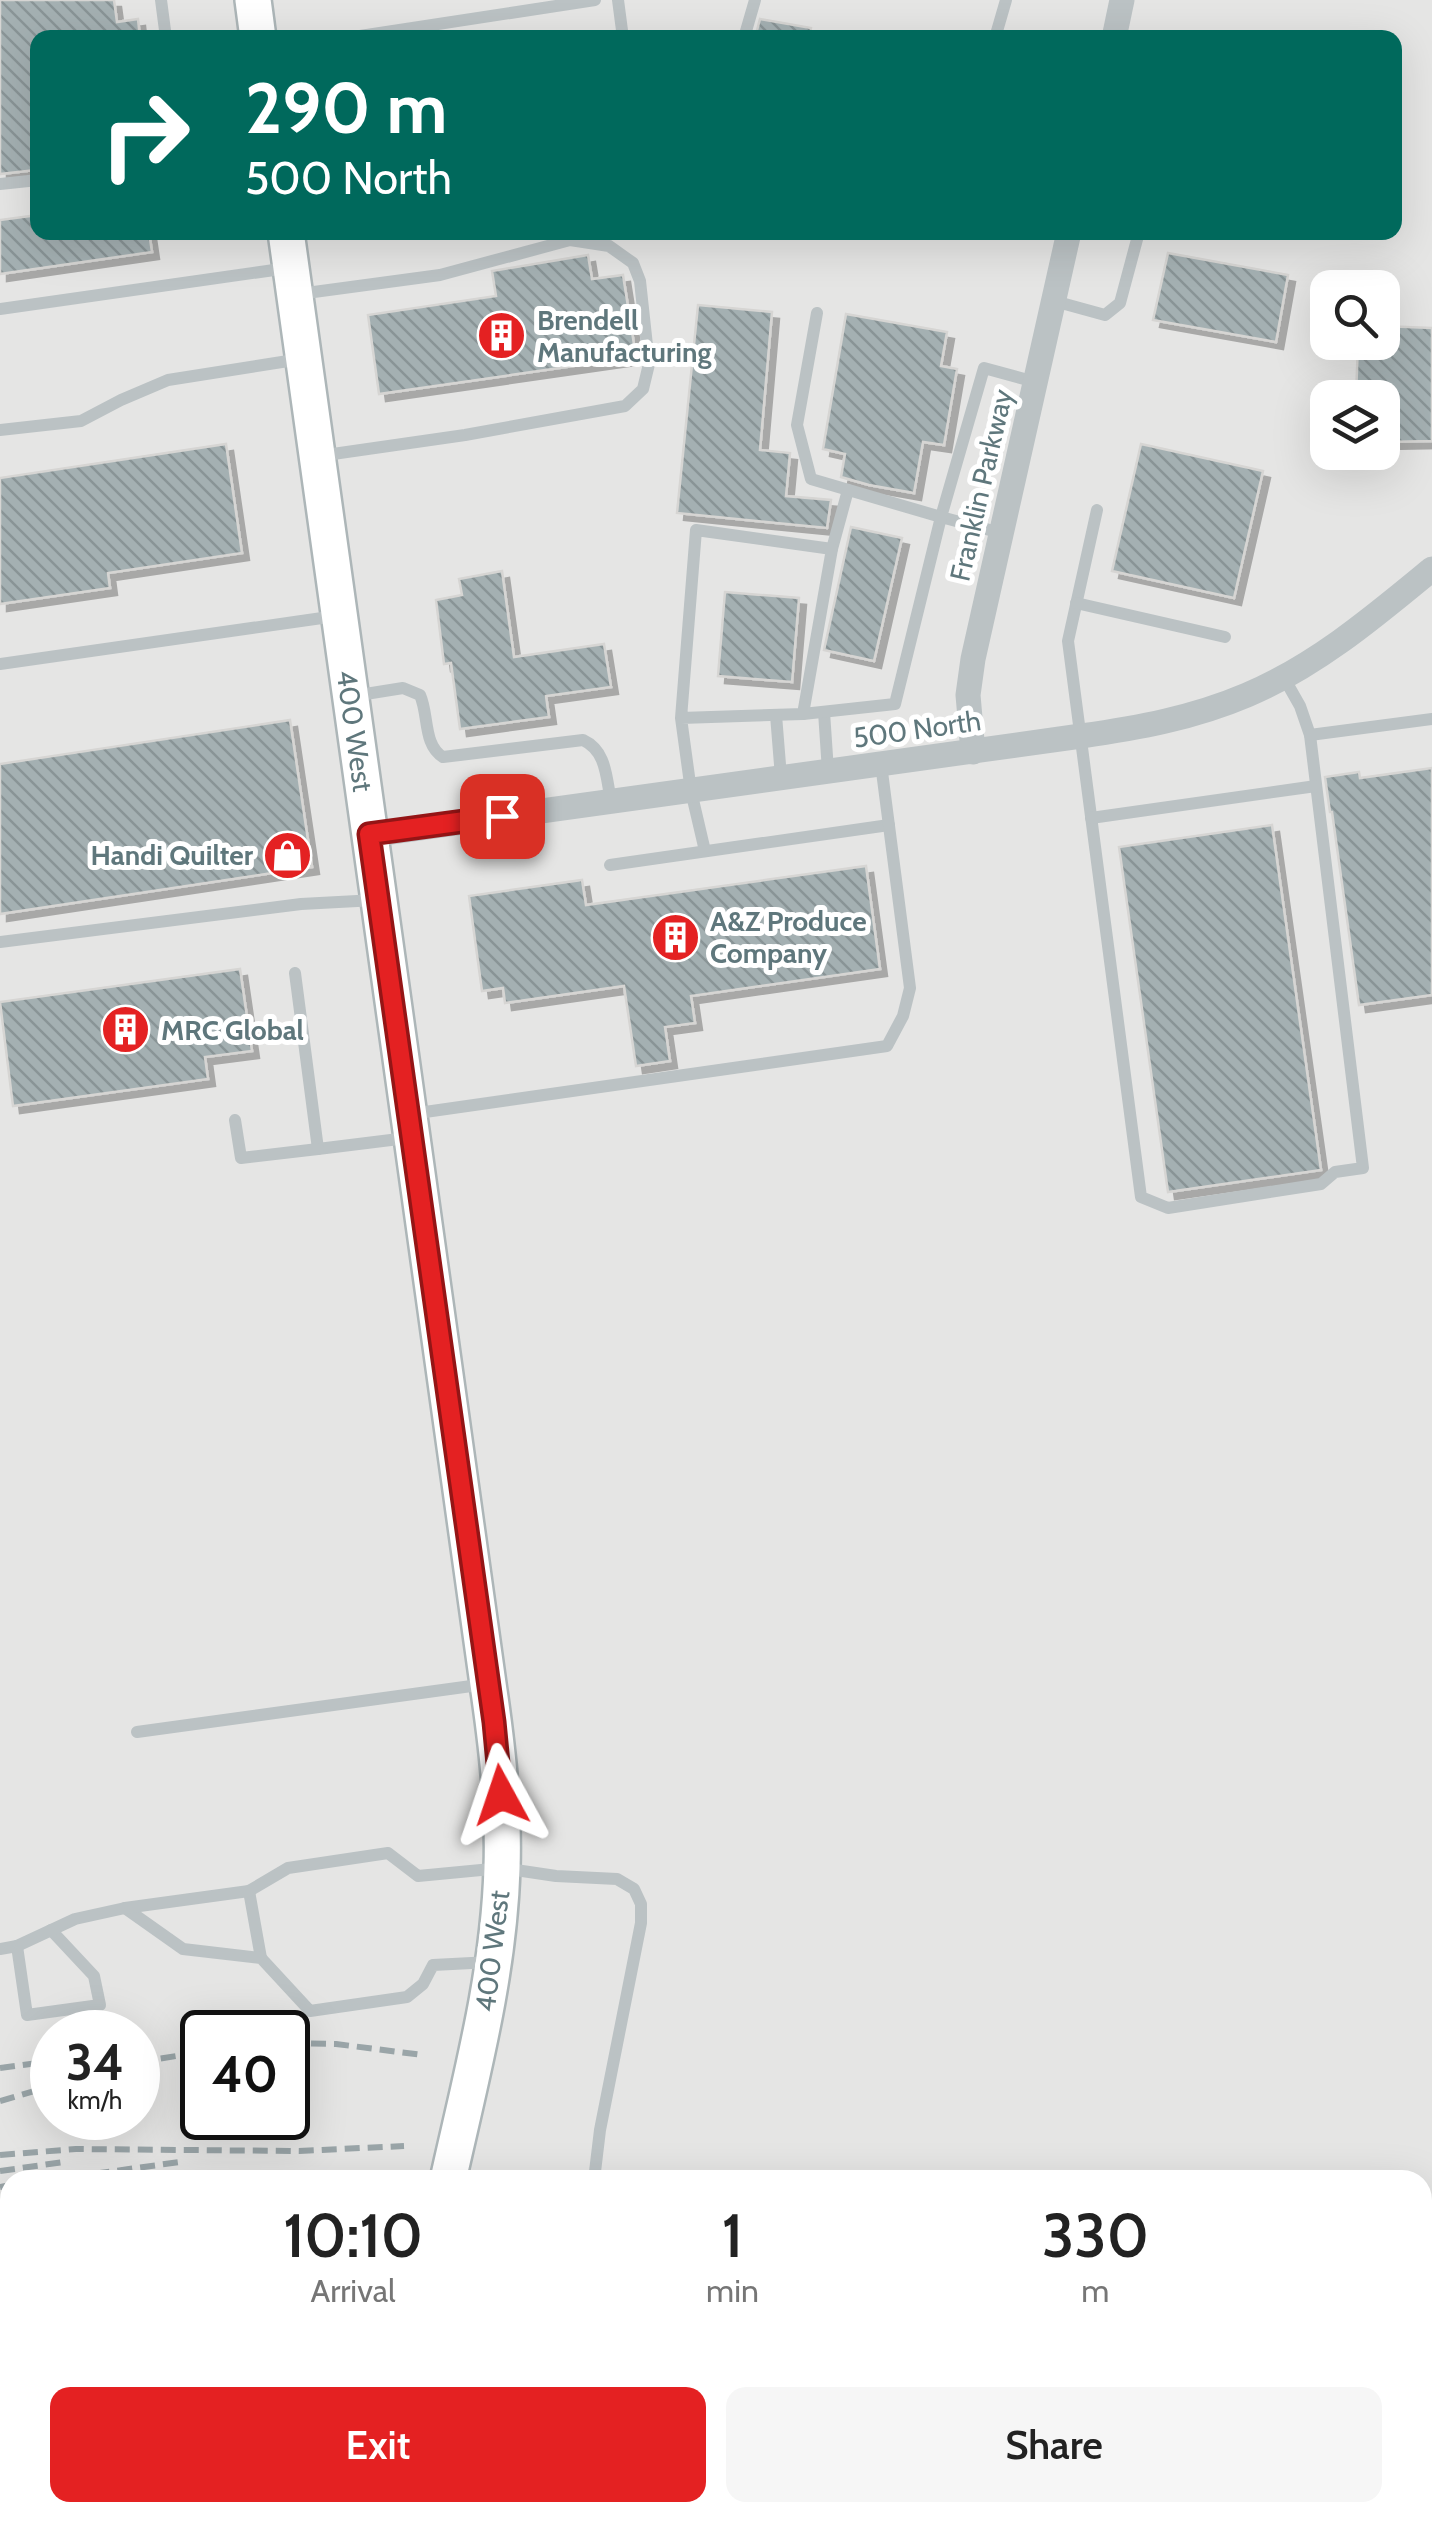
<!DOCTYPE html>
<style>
:root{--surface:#fff;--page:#f6f6f6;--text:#222;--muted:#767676;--accent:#e42122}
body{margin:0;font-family:Cabin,sans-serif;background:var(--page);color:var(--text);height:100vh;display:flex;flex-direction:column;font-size:38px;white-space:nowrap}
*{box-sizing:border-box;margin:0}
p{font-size:32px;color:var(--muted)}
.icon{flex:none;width:55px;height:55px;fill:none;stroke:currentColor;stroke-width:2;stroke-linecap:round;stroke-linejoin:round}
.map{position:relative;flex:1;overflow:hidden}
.panel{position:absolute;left:0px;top:2170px;width:1432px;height:352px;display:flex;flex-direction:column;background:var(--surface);border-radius:30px 30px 0 0;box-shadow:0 10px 40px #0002}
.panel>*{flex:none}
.hud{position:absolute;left:30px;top:30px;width:1372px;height:210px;border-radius:20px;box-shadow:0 10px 40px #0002;background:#00695c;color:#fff;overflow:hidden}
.fabs{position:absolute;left:1310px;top:270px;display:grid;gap:20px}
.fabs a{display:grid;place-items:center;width:90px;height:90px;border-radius:20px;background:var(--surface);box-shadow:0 10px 40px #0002;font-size:50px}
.speed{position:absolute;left:30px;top:2010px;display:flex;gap:20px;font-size:50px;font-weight:700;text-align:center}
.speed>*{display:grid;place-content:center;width:130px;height:130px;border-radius:50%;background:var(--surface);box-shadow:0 10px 40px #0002;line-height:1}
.speed small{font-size:25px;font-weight:400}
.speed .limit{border:5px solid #111;border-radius:15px;background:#fff;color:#111}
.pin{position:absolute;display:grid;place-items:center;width:85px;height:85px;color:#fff;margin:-42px;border-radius:20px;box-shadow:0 5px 15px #0006}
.me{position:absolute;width:110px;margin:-55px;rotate:355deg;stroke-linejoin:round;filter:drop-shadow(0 0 8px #0008)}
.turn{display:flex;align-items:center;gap:35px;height:210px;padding:0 50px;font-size:45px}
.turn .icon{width:130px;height:130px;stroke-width:2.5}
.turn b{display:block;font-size:70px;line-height:85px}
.eta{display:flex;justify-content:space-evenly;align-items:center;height:170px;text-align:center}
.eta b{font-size:60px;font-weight:600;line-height:70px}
.cta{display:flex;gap:20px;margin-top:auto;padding:20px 50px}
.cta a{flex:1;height:115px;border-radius:20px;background:var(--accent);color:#fff;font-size:40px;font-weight:600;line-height:115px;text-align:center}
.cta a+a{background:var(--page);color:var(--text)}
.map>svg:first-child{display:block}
.built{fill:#e5e5e4;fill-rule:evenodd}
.building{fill:url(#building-back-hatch);stroke:#d6d5d3;stroke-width:2.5;filter:url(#shadow)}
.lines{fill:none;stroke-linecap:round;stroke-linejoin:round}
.secondary-casing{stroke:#adb6b8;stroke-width:40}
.lane{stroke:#bbc2c4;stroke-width:12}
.street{stroke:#bbc2c4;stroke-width:25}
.secondary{stroke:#fff;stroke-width:35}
.rail{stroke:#9aa5a8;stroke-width:6;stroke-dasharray:15 8;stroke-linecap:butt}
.route-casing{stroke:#941516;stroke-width:25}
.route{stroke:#e42122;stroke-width:18}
.labels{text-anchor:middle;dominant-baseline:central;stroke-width:10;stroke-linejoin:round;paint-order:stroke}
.poi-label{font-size:28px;font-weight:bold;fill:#5f777c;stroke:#fff;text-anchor:start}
.street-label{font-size:28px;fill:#5f777c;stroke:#fff}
</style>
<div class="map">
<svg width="1432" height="2522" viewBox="0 0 1432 2522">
<defs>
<pattern id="building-back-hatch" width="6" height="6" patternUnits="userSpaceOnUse" patternTransform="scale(2.5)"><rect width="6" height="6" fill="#a4b0b2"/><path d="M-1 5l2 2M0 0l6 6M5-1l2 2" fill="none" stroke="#899496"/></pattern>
<filter id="shadow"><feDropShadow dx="7" dy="7" stdDeviation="0" flood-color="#0004"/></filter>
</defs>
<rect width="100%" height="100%" fill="#f5f4f1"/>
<!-- built -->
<path class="built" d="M0,0h1432v2522h-1432zM38,38h1357v194h-1357zM1328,288h54v54h-54zM1328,398h54v54h-54zM52,2032h86v86h-86zM202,2032h86v86h-86zM10,2180h1412v332h-1412z"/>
<!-- building -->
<g class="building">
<path d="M0,0h114l3,22 21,-3 2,19h-102v103l-6,1 4,28 -36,4z"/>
<path d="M760,19l51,9 -1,10h-55z"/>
<path d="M38,215v17h111l3,20 -152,22v-54z"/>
<path d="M1168,253l120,22 -12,67 -123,-22z"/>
<path d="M588,255l4,24 31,-4 13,82 -257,37 -11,-79 128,-19 -4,-25z"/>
<path d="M698,305l74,7 -12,138 30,3 -4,43 45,4 -4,28 -150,-15z"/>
<path d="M846,314l101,18 -6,34 16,3 -13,76 -21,-3 -9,51 -45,-8 -28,-8 4,-23 -22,-5z"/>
<path d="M1382,326l50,2v113l-50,1v-44h-26l2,-56h24z"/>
<path d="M226,444l16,109 -134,20 2,15 -110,16v-126z"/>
<path d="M1141,444l122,27 -29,127 -122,-27z"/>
<path d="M851,527l51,11 -28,123 -50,-11z"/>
<path d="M502,571l12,86 90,-13 7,43 -65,9 3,21 -89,12 -9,-66 -7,1 -8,-64 26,-5 -3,-16z"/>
<path d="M725,592l74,6 -7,84 -74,-6z"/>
<path d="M290,720l22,147 -312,47v-150z"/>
<path d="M1432,768v227l-73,10 -27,-193h-2l-5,-35 34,-5 1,6z"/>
<path d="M1272,825l49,345 -153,22 -49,-345z"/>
<path d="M866,866l14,103 -189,27 4,27 -30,4 5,34 -34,5 -12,-80 -119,17 -2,-15 -21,3 -13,-95 113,-16 4,25z"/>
<path d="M240,969l12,82 -47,6 3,22 -195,27 -13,-104z"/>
</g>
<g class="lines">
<defs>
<g id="secondary">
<path d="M253,0l5,38"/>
<path d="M286,232l202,1452c9,61 16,122 14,184 -3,106 -31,209 -54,312"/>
<path d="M373,2522l1,-10"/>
</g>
</defs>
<!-- secondary casing -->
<use href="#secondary" class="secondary-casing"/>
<!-- lane -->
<g class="lane">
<path d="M161,0l5,38"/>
<path d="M618,0l5,38"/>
<path d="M347,38l248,-38"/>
<path d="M744,38l11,-38"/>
<path d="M995,38l11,-38"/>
<path d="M0,184l38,-4"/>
<path d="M299,294l141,-19 130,-35 39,6 24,17 7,18 9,83 -6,25 -18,17 -160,29 -146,21"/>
<path d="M1054,301l51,14 15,-12 19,-71"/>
<path d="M0,309l288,-41"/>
<path d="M0,430l81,-9 40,-21 47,-20 133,-21"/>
<path d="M1097,510l-29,131 73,556 27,11 153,-24 14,-12 28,-4 -53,-433 -10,-29 -17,-30"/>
<path d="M1001,533l-60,-16 43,-149 51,14"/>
<path d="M832,549l16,-59"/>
<path d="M1076,603l149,34"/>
<path d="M0,664l336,-48"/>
<path d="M353,696l50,-8 17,7c9,20 3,50 23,62l140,-17c24,11 23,38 28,61"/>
<path d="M824,712l4,59"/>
<path d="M803,714l92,-10 46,-187 -130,-38 -14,-54 20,-112"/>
<path d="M776,715l5,62"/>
<path d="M681,718l122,-4 29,-165 -136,-19 -15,188 10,73 14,60"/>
<path d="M1310,735l122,-16"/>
<path d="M1091,818l225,-32"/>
<path d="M610,865l279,-40"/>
<path d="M0,942l301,-38 75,-4"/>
<path d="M295,973l23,176 89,-11"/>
<path d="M411,1114l476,-68 16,-30 7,-28 -29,-224"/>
<path d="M235,1120l6,38 77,-9"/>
<path d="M137,1732l349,-48"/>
<path d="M249,1891l12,67"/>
<path d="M125,1908l58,41 78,9 49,53 97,-14 16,-13 10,-19 58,-3"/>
<path d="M17,1946l10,69 73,-10 -6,-29 -43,-46"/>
<path d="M0,1949l17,-3 58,-27 50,-11 124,-17 39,-23 100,-15 30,23 84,-8 54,8 61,3 17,10 7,15v19l-41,207 -6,50"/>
<path d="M0,2427l10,-2"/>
<path d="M178,2512l1,10"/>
<path d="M794,2512l1,10"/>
</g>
<!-- street -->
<g class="street">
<path d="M1114,38l8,-38"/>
<path d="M973,752l-5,-57 5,-36 96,-427"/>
<path d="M369,835l712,-99c57,-8 112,-18 166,-41 69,-29 128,-79 185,-126"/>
</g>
<!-- secondary -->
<use href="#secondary" class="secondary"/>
<!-- rail -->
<g class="rail">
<path d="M288,2043l48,1 87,11"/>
<path d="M138,2062l64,-10"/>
<path d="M0,2068l52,-7"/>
<path d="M0,2101l52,-15"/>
<path d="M0,2155l76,-6 223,2 105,-5"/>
<path d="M0,2171l64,-9"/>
<path d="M49,2180l131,-18"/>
<path d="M0,2187l10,-2"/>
<path d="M1173,2512l2,10"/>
</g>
</g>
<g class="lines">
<defs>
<path id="route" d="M501,1795l-7,-73 -125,-888 133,-18"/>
</defs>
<!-- route casing -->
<use href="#route" class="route-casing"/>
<!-- route -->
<use href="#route" class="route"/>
</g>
<!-- icons -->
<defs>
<symbol id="building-disc" viewBox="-11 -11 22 22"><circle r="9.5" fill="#e42122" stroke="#fff"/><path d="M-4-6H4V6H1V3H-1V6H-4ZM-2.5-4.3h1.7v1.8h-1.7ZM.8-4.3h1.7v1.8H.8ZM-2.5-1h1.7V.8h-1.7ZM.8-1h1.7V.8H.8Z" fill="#fff"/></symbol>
<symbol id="shop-disc" viewBox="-11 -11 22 22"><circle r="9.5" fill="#e42122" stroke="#fff"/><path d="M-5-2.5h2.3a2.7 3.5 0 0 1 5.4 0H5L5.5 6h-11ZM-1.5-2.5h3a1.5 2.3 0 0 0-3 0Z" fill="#fff"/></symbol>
</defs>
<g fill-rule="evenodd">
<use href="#building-disc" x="474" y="308" width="55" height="55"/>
<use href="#shop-disc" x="260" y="828" width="55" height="55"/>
<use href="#building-disc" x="648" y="910" width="55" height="55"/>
<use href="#building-disc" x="98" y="1002" width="55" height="55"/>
</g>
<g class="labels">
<!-- poi labels -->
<g class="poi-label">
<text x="537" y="320">Brendell<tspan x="537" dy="32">Manufacturing</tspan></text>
<text x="253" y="855" text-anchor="end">Handi Quilter</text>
<text x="710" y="921">A&amp;Z Produce<tspan x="710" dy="32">Company</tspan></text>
<text x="161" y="1030">MRC Global</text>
</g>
<!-- street labels -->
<g class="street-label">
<text transform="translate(981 485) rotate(-77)">Franklin Parkway</text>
<text transform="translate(917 729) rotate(-8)">500 North</text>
<text transform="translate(355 731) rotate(82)">400 West</text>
<text transform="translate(492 1951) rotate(-83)">400 West</text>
</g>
</g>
</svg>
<div class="fabs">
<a><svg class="icon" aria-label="search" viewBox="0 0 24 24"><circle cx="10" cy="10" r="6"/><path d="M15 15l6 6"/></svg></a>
<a><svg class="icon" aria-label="layers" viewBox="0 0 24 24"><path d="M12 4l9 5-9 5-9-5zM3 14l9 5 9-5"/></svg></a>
</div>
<div class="speed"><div>34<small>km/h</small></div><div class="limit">40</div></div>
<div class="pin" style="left:502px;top:816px;background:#d93025"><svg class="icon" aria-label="arrive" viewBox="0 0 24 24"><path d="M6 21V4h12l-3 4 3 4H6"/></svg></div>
<svg class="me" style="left:501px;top:1795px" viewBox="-20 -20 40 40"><path d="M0-17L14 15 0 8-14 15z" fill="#e42122" stroke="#fff" stroke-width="4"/></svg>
<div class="hud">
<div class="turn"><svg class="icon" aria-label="right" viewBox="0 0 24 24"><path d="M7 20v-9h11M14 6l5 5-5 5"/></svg><div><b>290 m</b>500 North</div></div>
</div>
<section class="panel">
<div class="eta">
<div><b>10:10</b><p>Arrival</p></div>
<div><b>1</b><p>min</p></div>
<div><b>330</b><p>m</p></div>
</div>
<div class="cta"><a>Exit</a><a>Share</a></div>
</section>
</div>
